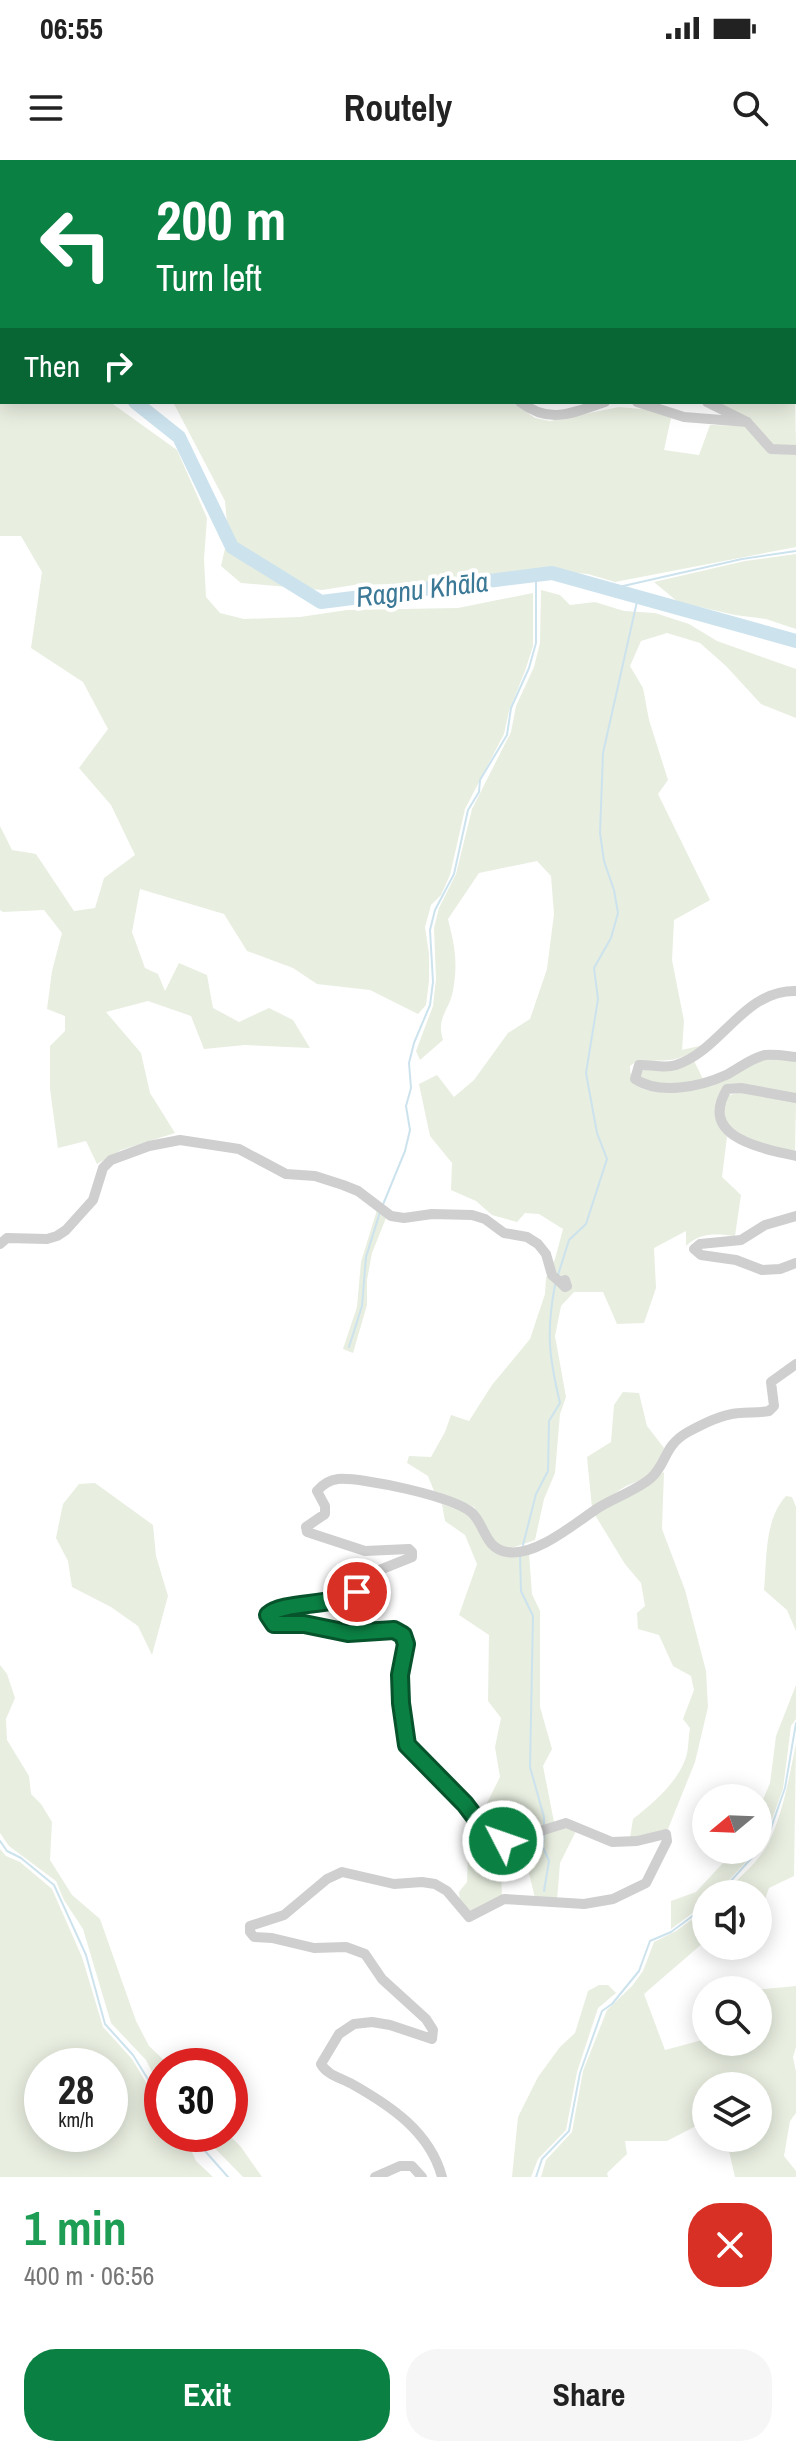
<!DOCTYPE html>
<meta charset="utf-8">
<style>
:root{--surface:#fff;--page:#f6f6f6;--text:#222;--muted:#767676;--accent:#0b8043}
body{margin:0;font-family:"Archivo Narrow",sans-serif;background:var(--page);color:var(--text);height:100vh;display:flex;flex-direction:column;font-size:30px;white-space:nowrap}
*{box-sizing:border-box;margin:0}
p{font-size:26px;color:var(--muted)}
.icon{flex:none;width:44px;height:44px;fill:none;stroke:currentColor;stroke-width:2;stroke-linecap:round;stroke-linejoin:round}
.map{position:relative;height:2017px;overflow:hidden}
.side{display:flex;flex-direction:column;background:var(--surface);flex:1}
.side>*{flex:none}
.top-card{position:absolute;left:0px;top:0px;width:796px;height:244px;box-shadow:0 4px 20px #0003;background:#0b8043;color:#fff;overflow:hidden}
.needle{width:52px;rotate:251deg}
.tools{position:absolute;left:692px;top:1624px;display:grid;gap:16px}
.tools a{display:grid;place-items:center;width:80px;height:80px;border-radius:50%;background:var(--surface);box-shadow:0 4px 20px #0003;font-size:40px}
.speed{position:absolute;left:24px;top:1888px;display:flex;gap:16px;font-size:40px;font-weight:700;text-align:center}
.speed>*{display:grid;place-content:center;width:104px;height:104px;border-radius:50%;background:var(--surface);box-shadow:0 4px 20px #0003;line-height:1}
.speed small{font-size:20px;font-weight:400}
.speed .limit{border:12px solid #d22;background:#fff;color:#111}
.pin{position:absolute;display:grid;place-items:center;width:68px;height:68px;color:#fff;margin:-34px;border:4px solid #fff;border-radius:50%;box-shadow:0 2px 8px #0007}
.me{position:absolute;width:88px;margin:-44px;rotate:311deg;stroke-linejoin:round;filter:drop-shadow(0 0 6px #0008)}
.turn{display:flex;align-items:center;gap:28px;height:168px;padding:0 24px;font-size:36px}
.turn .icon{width:104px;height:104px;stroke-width:2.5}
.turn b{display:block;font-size:56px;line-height:68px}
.then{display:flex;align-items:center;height:76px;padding:0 24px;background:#0003;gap:16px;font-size:30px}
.round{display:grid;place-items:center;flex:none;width:84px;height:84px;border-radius:32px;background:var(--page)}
.head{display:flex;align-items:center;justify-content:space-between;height:136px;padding:0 24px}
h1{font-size:48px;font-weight:700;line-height:60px;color:#1e9e55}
.button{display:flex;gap:16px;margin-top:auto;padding:16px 24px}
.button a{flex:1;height:92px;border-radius:32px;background:var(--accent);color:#fff;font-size:32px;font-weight:700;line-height:92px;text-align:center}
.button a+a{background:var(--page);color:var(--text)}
.status{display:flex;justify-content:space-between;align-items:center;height:56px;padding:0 40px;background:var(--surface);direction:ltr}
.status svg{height:22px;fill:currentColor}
header{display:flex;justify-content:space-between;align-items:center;height:104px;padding:0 24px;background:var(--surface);font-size:36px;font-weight:700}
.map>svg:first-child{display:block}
.green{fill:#e8eee0;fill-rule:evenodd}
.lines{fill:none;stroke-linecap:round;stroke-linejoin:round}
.stream{stroke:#cce3ee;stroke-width:2}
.river{stroke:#cce3ee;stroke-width:14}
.minor{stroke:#cfcfcf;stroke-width:10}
.route-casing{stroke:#07532c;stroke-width:20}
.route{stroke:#0b8043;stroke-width:14}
.labels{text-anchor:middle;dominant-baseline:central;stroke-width:8;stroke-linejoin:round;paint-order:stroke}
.water-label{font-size:28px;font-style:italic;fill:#3c7997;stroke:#fff}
</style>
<div class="status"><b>06:55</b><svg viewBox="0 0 49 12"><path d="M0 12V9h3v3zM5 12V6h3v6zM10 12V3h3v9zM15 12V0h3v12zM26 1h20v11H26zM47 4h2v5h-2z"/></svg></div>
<header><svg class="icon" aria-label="menu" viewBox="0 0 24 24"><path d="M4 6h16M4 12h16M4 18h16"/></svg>Routely<svg class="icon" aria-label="search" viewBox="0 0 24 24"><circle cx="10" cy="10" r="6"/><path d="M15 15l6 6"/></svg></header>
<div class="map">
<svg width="796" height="2017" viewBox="0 0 796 2017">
<rect width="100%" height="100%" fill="#fff"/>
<!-- green -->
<g class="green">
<path d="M794,182l2,104 -24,-1 -26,-28 -30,-15h78z"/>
<path d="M0,194l2,48h108l67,48 30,68 -3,41 2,38 14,16 24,6 56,-2 47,-7 111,-2 75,-15v53l-8,25 -16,40 -5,23 -39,75 -15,66 -9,20 -10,10 -6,22 4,27v27l-3,24 -8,9 -48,-24 -53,-6 -24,-16 -46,-17 -23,-37 -84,-25 -8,43 13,36 13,6 7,17 14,-28 28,12 6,33 26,14 30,-14 24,12 17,28 -65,-3 -41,4 -13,-33 -43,-15 -42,11 35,41 9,40 25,40 -54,17 -24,14 -11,-23 -28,7 -8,-59v-43l15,-15v-15l-18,-7 5,-38 10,-38 -18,-23 -41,2 -3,-2v-84l12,24 24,4 38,57 21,-3 9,-30 31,-23 -24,-50 -32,-37 29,-39 -25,-47 -52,-34 11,-76 -21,-36h-21z"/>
<path d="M173,242h339l23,16 15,3 69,-14 32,3 20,8 -7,32 35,5 11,-30 35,1c23,26 16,25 51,29v92l-181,35 -27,-8 -53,-5 -42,7 -65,7 -74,2 -32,5 -81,-7 -20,-17 7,-31 -3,-34z"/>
<path d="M796,394v75l-30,-10 -31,-4 -57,-13 -24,-20 91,-21z"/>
<path d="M541,430l19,5 10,10 25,-3 29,9 31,2 34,11 28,17 79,28v49l-35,-14 -35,-38 -26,-23 -33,-10 -26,8 -11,25 13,22 6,32 19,60 -10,14 52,106 -36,20 -2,40 12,61 -2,29 21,-5c-26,18 -35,16 -65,15l-8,6c0,59 106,-4 135,-8 9,-1 21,2 31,3v34l-74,-6 -7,21 2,10 10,17 -5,40 19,18 -6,41c-19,-2 -34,-4 -49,10v-15l-32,17 2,40 -12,35 -27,1 -14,-32h-29l-13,14 -6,30 11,61 -6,17 -5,59 -11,26 -9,41 -29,10 -14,-9 -18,-34 -40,-16 -6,-15 -21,-13 2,-7 22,1 14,-25 6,-17 18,6 23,-36 38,-46 15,-45 1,-16 9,-19 8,-30 -24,-15 -14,-1 -8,9 -25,-7 -16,-14 -25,-11 1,-27 -22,-27 -11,-52 18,-9 17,22 20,-17 34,-47 22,-14 17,-50 7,-55 -3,-38 -14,-15 -58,12 -31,46c7,28 10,43 5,72 -4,20 -17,26 -10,49l-23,20 -4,-9 17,-45 3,-27 -2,-51 5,-20 17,-34 16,-65 39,-77 5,-26 18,-39 6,-24z"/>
<path d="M694,901l9,18c-22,7 -43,8 -64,-3l1,-4 6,-3 26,1z"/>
<path d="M740,932l56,10 -1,50 -17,-2 -49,-20 -7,-23 5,-11z"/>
<path d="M377,1050l9,8 -14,35 -5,27v25l-14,48 -10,-4 14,-42 4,-45z"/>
<path d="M623,1232l16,1 8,33 17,22 -14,28 -24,10 -34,22 -5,-51 24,-15 3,-37z"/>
<path d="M664,1312l-2,57 23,61 21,81 2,36 -13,55 -27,67 -38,9 3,-19c18,-14 43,-35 52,-59 4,-9 3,-22 5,-32l-7,-9 11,-29 -3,-14 -18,-10 -14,-31 -21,-6 -1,-16 8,-7 -4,-23 -16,-19 -30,-49z"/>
<path d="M95,1323l58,42 3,31 12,40 -16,59 -14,-29 -27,-19 -39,-20 -4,-26 -12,-23 7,-34 16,-20z"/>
<path d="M786,1336l6,1 4,10v124l-9,-21 -23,-20c3,-31 0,-70 22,-94z"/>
<path d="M442,1344l28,10 19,30 40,10 3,40 8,17v96l12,42 -9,17 11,56 -39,14 -19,2 -12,-13 3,-22 13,-26 -5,-30 6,-29 -13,-17 1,-66 -30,-20 18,-51 -12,-29 -20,-14z"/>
<path d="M0,1505l7,9 8,24 -9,21 1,21 22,36 2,18 10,10 11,18 -2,38 22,35 28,24 36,102 13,25 21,20h-8v26l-16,-32 -35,-37 -28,-94 -19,-29 -8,-19 -47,-35 -9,-13z"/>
<path d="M796,1525v34l-5,7 -8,63 -19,52 -6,7v-37l12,-28 6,-47z"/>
<path d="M796,1583l-2,133 -25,12 -11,31v-25h-36c16,-15 37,-32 47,-52 14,-29 21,-68 27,-99z"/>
<path d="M565,1668l11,3 -16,32 -3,37 -22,-2 -6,-25 8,-23v-16z"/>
<path d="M483,1674l7,9h20l-9,26 1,28 -29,16 -13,-11 -1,-10 8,-10 1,-28z"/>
<path d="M0,1689l6,7 14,6 32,27 30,68 21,70 29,32 30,50v25h22l12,27 17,16h-213zM42,1906h68v68h-68z"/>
<path d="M735,1690h22l-41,44h-10v9l-35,26v-28l25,-9z"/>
<path d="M706,1749v29l-3,5 -59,51 21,56 41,-11v3h52v-52h-4l42,-4v61l-3,10 3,15v41l-6,8 -6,35 12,15v6h-61l-9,-39h32v-52h-52v38l-8,1 -31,16h-42l2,13 -20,19 1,4h-67l5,-17 26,-28 11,-61 24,-61 25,-24 11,-15 11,-29 22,-11z"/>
<path d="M599,1825h9l8,8 -18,15 -21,64 -11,58 -28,29 -7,18h-19l6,-60 20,-40 22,-30 15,-14 13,-42z"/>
<path d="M201,1974h27l13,13 21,30h-19z"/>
</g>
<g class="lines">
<!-- stream -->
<g class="stream">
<path d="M610,429l132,-30 54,-8"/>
<path d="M382,1047l23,-56 5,-21 -4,-24 5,-18 -2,-25 5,-20 16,-38 3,-23 -3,-52 5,-20 19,-36 14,-64 11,-18 1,-12 27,-45 4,-27 18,-40 7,-25v-68"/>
<path d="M558,1115l11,-35 17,-16 21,-65 -10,-26 -11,-60 12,-74 -4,-31 17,-30 7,-25 -4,-23 -10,-29 -4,-28 3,-80 35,-156"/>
<path d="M349,1187l13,-41 4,-49 14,-45"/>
<path d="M523,1385l13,-51 12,-23 1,-50 11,-18c-11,-46 -14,-71 -5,-118"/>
<path d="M520,1395l1,36 12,25 -3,151 14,50v10"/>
<path d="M544,1674l-1,13 6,14 -5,30"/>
<path d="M0,1681l7,10 14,7 33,27 32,70 19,69 28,31 29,47"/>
<path d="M719,1734l47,-52 19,-54 11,-65"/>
<path d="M190,1974l38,43"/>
<path d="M536,2017l6,-18 27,-28 11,-58 22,-62 10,-7 27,-33 11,-30 21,-9 35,-26"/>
</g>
<!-- river -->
<g class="river">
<path d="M0,166h2"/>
<path d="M135,242l44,35 53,110 89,55 231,-29 244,68"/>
</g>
<!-- minor -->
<g class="minor">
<path d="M62,0l2,2"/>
<path d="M432,2l1,-2"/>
<path d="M520,242c31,23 51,11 85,0"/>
<path d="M637,242l47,15 63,5"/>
<path d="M707,242l40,20 24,27 25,1"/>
<path d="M796,831c-53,-1 -74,59 -120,74 -14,4 -24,-1 -37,0l-4,14c24,16 65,8 91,-4 12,-6 25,-17 39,-20 10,-1 21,1 31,2"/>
<path d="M796,938l-55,-10 -14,1c-29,49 35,59 69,67"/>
<path d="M796,1056l-31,9 -24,15 -41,4 -6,5 7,6 35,5 26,10 18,-1 16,-6"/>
<path d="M0,1084l7,-6 40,1 10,-3 9,-6 27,-30 10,-32 8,-8 38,-14 31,-6 59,9 47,25 29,2 28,9 15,6 33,25 13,2 28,-4 40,1 13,4 19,14 23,4 11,7 8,10 6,21 9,8 4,-3 2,6 -2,1 -4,-4"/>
<path d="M375,2017l25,-11h12l10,11"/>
<path d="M442,2017c-12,-45 -51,-71 -90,-93 -11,-6 -25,-9 -31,-20l18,-30 15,-10 18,-2 18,3 42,14 1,-9 -7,-11 -44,-40 -17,-25 -19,-7 -32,1 -42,-10 -18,-1 -4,-5v-6l34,-11 43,-36 15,-7 52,12 28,-2 13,2 12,7 22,26 35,-18 80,5 29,-5 33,-16 21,-42 -1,-7 -29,7 -25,1 -46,-19 -51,16 -20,2 -30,-37 -58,-59 -6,-42 -1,-28 6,-31 -3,-9 -9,-5 -46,3 -31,-7 -35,-1 -12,-5 -2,-5 10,-6 71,-12 15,-10 13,-16 35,-14v-5l-3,-3 -44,2 -58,-19 -1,-5 19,-13v-8l-8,-15c6,-7 12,-11 21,-12 24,-2 118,18 134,34 13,12 13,36 35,39 29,5 68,-29 91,-44 16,-10 39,-18 53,-30 16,-14 12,-32 37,-46 15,-8 34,-18 51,-19 10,-1 19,0 30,-2l5,-5 -3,-24 25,-18"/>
</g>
</g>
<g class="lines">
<defs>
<path id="route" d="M357,1432c-25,15 -73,9 -89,23l6,9h30l44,9 46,-3 9,5 3,9 -6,31 1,28 6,42 58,59 25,33 5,4h8"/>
</defs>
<!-- route casing -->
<use href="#route" class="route-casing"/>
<!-- route -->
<use href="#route" class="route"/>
</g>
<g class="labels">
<!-- water labels -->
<g class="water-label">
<text transform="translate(422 429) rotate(-7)">Ragnu Khāla</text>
</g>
</g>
</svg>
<div class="tools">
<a><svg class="needle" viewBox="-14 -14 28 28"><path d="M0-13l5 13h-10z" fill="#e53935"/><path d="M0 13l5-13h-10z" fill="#767676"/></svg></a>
<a><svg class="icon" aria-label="sound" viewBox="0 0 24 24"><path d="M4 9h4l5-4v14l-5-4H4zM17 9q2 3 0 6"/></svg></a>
<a><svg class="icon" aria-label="search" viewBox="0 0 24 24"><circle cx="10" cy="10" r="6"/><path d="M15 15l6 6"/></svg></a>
<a><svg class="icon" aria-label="layers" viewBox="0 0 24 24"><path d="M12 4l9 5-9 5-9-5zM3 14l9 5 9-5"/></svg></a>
</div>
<div class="speed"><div>28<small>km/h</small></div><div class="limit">30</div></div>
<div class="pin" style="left:357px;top:1432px;background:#d93025"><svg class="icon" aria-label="arrive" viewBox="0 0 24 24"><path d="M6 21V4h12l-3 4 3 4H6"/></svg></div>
<svg class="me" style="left:503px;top:1681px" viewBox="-20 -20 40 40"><circle r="17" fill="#0b8043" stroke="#fff" stroke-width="3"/><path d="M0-11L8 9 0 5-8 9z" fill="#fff"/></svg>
<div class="top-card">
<div class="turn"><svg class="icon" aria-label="left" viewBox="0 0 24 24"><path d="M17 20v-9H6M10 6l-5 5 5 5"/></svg><div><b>200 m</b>Turn left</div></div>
<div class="then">Then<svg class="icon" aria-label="right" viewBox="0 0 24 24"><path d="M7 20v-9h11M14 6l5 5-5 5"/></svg></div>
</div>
</div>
<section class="side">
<div class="head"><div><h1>1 min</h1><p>400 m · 06:56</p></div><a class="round" style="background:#d93025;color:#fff"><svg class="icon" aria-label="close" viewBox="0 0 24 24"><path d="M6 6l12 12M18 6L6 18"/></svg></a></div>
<div class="button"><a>Exit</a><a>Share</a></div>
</section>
